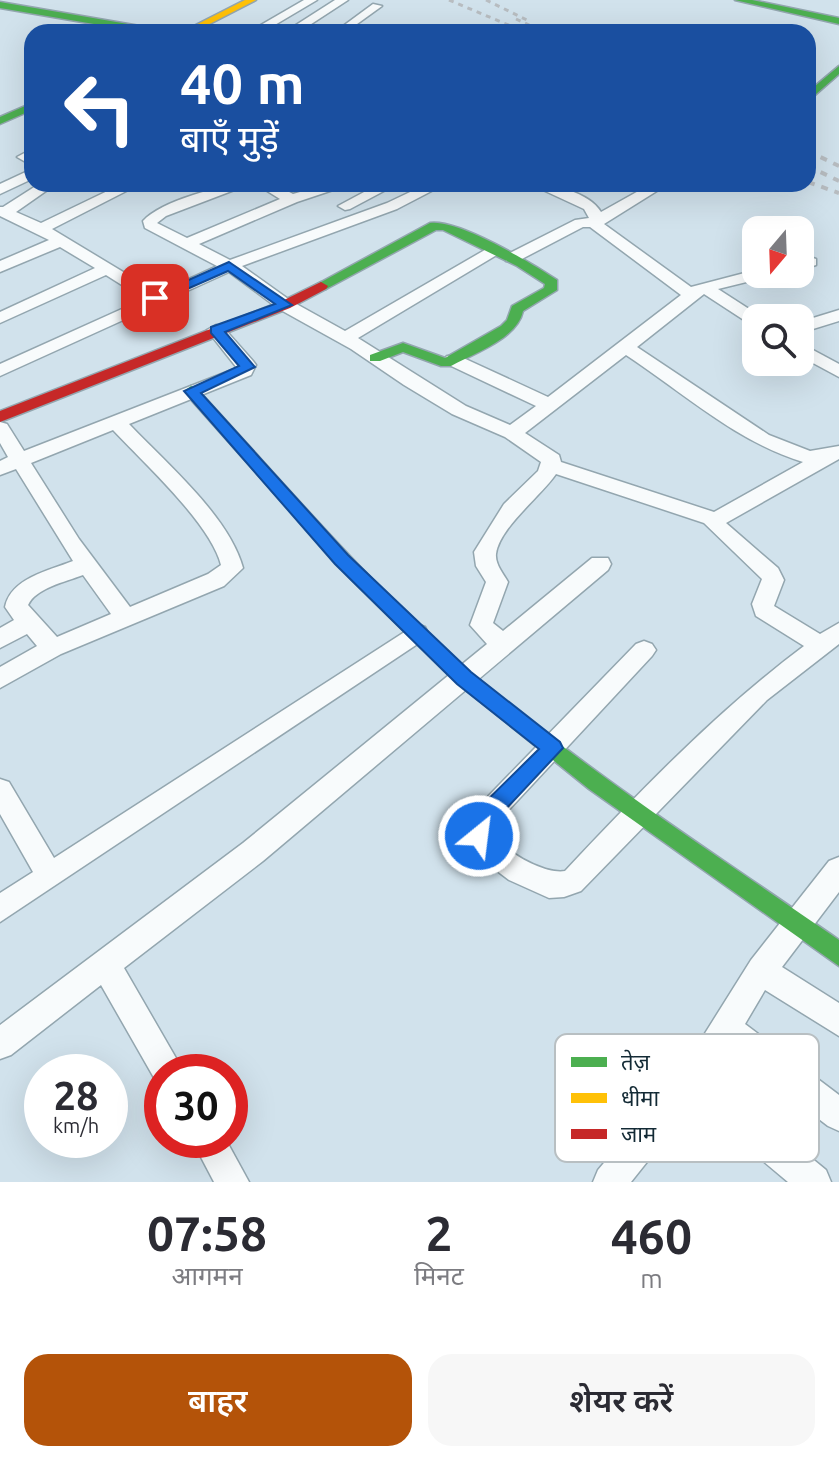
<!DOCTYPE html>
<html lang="hi">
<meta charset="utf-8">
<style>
:root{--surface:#fff;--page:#f7f7f7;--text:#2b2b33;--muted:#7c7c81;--accent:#b45309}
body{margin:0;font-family:Ubuntu,"Noto Sans Devanagari",sans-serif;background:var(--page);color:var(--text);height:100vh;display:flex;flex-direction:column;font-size:30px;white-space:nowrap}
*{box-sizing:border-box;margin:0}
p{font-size:26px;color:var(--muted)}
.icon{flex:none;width:44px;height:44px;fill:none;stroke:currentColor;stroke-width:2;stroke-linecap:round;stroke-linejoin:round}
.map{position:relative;height:1182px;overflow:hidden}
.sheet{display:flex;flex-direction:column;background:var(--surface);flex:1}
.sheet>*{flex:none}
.top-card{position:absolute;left:24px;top:24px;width:792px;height:168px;border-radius:24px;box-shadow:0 8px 32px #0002;background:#1a4fa0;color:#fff;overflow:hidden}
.needle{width:52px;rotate:199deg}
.tools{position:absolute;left:742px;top:216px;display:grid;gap:16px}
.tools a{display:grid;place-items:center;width:72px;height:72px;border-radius:16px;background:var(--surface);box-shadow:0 8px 32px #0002;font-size:40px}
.speed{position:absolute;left:24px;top:1054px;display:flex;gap:16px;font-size:40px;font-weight:700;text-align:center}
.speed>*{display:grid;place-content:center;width:104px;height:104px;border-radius:50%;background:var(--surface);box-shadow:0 8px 32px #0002;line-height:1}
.speed small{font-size:20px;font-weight:400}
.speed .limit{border:12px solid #d22;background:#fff;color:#111}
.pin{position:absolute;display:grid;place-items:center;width:68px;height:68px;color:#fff;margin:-34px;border-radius:16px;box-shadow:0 4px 12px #0006}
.me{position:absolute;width:88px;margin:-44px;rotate:29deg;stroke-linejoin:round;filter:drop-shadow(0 0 6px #0008)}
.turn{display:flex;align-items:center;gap:28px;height:168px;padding:0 24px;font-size:36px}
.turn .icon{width:104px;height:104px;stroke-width:2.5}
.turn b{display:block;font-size:56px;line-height:68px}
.eta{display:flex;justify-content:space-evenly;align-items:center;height:136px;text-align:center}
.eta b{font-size:48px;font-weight:600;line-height:56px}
.primary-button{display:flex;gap:16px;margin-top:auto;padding:16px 24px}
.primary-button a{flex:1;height:92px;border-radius:24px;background:var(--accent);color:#fff;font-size:32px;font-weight:600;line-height:92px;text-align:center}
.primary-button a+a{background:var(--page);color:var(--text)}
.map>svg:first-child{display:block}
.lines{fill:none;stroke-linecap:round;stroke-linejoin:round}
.street-casing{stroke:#93a6af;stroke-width:3}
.fast-casing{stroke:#93a6af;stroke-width:3}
.slow-casing{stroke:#93a6af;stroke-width:3}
.jam-casing{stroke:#93a6af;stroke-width:3}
.street{fill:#f8fbfc;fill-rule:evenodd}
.fast{fill:#4caf50;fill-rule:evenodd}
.slow{fill:#ffc107;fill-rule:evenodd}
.jam{fill:#c62828;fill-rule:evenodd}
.rail-far1{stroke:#b8bdc1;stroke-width:3;stroke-dasharray:5 5;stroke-linecap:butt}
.rail{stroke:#b8bdc1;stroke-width:4;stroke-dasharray:7 7;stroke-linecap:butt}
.route{fill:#1a73e8;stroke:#114b97;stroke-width:2}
.key{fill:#fff;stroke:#b8bfc2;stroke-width:2}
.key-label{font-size:22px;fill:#132a35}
</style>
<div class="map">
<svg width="839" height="1182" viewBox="0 0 839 1182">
<rect width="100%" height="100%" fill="#d1e2ec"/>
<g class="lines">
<defs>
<g id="street">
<path d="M304,0h13l-54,32h-14z"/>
<path d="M335,0h13l-49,32h-14z"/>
<path d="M373,4l9,2 -36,26h-11z"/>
<path d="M32,149v9l-8,3 -7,-4z"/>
<path d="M32,169v10l-32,15v-10z"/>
<path d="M39,184h17l-40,28 25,11 81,-39h18l-88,45 106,64 59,-27 -72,-38 -2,-7c18,-20 80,-37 107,-37l-84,32 -9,7 30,15 93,-39 -24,-15h18l19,10 35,-10h23l-54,18 -98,42 31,16 157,-57 40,-19h18l-48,25 -155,57 49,35 54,30 145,-84h10v6l-142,85 108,68 44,19 26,-19 -89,-42 -3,-4 3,-4h12l89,41 133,-102 -91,-68h-7l-65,34h-12v-6l69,-35 14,-2 -5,-9 -54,-25c22,0 59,8 71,28l50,-28h17l-64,40 87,63 65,-17v4h13l-2,3 -49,12 45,29h-7v7l-6,-1 -46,-30 -67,53 132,88 41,16 29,-5v13l-113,64 52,45 6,12 -10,26 46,28 19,-11v21l-72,56 -186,191 -17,6 -15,1 -40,-18 -29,-22 -10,-14 -5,-20 4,-8 167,-172 8,-3 8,3 4,6 -4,6 -160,172c5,21 52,47 73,43 75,-80 151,-159 239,-225l-48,-30 -4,-12 10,-25 -58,-56 -148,-49c-14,21 -57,54 -60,80 -1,10 7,19 12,28l-15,41 10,8 89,-73h16l3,6 -3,6 -345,291 -139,107 60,104h-22v13l-5,-2 -56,-98 -90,70 -11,4v-34l243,-182 244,-199 -17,-19 16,-43 -10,-16 -2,-14 30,-48 34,-33 3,-9 -36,-25 -53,-23 -48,-29 -53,-36 -72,-40 -50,-37 -229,104v-12l144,-65 -38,-24 -106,48v-11l95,-44 -35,-21 -60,25v-11l49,-21 -49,-24v-9h3zM626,355c58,38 109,86 177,107l-89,50 -153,-50 -2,-7 -34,-22z"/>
<path d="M379,184h18l-47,25 -5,1 -7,-4z"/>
<path d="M810,257l6,2v6l-16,5v-10z"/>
<path d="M839,310v11l-39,12v-11z"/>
<path d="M216,325l6,1 31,35 3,4 -5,10 -122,49c36,38 100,92 114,144l-19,18 -163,68 -61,34v-21l37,-21 -10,-12 -27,14v-20l14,-8 -9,-13c6,-29 43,-36 68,-46l-57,-92 -16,6v-14l8,-4 -8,-14v-21l7,2 17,27 213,-83 -30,-38zM113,430c30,32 98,94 108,135l-13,9 -78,33 -51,-68 -48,-76zM83,575l28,39 -54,23 -29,-32c8,-17 37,-23 55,-30z"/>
<path d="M800,343l39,21v13l-39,-21z"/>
<path d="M417,624l8,3 3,6 -3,6 -425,283v-29l33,-21 -33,-58v-35l9,3 45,76z"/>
<path d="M839,857v35l-57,75 57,36v33l-74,-46 -20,34 94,71v36l-11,-5 -99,-76 -16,27 113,93 5,12h-43l-94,-79 -63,79h-38l5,-12 84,-100 69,-110 78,-99z"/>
<path d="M192,1140h34l23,42h-35z"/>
</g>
<g id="fast">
<path d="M735,0h17l87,18v6z"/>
<path d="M0,2l157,27 5,3h-21l-141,-24z"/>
<path d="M839,66v8l-31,27v-9z"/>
<path d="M32,103v7l-32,14v-7z"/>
<path d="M430,223c29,-4 101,40 127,57v10l-34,21c-6,28 -49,42 -72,55h-10l-38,-14 -23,9h-10v-6l33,-12 42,15 56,-32 6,-6 5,-14 32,-18 1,-4 -28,-18 -74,-36h-7l-110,59h-10l-2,-3z"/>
<path d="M191,386l5,2c89,96 175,199 274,284 116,99 245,182 369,268v26l-250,-177 -133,-107 -105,-103 -165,-185 -2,-3z"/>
</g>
<path id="slow" d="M245,0h11l-62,32h-12z"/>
<path id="jam" d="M321,282l7,4 -2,3 -36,19 -290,114v-11l280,-109z"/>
</defs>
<!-- street casing -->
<use href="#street" class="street-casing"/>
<!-- fast casing -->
<use href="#fast" class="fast-casing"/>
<!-- slow casing -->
<use href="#slow" class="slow-casing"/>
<!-- jam casing -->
<use href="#jam" class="jam-casing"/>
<!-- street -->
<use href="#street" class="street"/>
<!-- fast -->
<use href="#fast" class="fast"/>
<!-- slow -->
<use href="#slow" class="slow"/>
<!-- jam -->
<use href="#jam" class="jam"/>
<!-- rail-far1 -->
<g class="rail-far1">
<path d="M449,0l76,32"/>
<path d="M486,0l41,20"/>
<path d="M516,19l28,13"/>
</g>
<!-- rail -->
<g class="rail">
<path d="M808,151l31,15"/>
<path d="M808,166l31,15"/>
<path d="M808,182l31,11"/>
</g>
</g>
<!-- route -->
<path class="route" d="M229,262l63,43 -67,27 30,35 -54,26 147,162 123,117 89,70 3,6 -74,79 -2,16 -8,3 -8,-3 -4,-19 3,-7 69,-68 -82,-65 -122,-120 -151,-173 55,-25 -28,-33v-6l64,-23 -47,-33 -68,30 -12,-3z"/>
<!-- legend -->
<rect x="555" y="1034" width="264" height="128" rx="12" class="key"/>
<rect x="571" y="1057" width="36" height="10" fill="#4caf50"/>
<rect x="571" y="1093" width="36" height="10" fill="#ffc107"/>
<rect x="571" y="1129" width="36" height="10" fill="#c62828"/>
<g class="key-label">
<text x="621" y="1070">तेज़</text>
<text x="621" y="1106">धीमा</text>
<text x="621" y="1142">जाम</text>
</g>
</svg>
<div class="tools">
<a><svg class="needle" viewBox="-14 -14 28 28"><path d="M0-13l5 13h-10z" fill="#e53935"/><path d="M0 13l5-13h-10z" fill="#7c7c81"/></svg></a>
<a><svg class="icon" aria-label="search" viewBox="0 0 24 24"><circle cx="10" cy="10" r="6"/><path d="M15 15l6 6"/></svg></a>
</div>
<div class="speed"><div>28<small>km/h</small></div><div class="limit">30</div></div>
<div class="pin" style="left:155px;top:298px;background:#d93025"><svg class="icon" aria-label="arrive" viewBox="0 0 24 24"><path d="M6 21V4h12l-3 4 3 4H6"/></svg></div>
<svg class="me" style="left:479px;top:836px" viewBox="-20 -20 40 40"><circle r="17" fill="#1a73e8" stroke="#fff" stroke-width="3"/><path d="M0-11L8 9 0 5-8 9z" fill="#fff"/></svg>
<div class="top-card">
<div class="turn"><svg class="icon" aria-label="left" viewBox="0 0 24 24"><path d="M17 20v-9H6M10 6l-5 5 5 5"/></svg><div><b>40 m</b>बाएँ मुड़ें</div></div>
</div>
</div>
<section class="sheet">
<div class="eta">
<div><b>07:58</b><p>आगमन</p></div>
<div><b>2</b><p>मिनट</p></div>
<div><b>460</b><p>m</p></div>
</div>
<div class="primary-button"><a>बाहर</a><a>शेयर करें</a></div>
</section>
